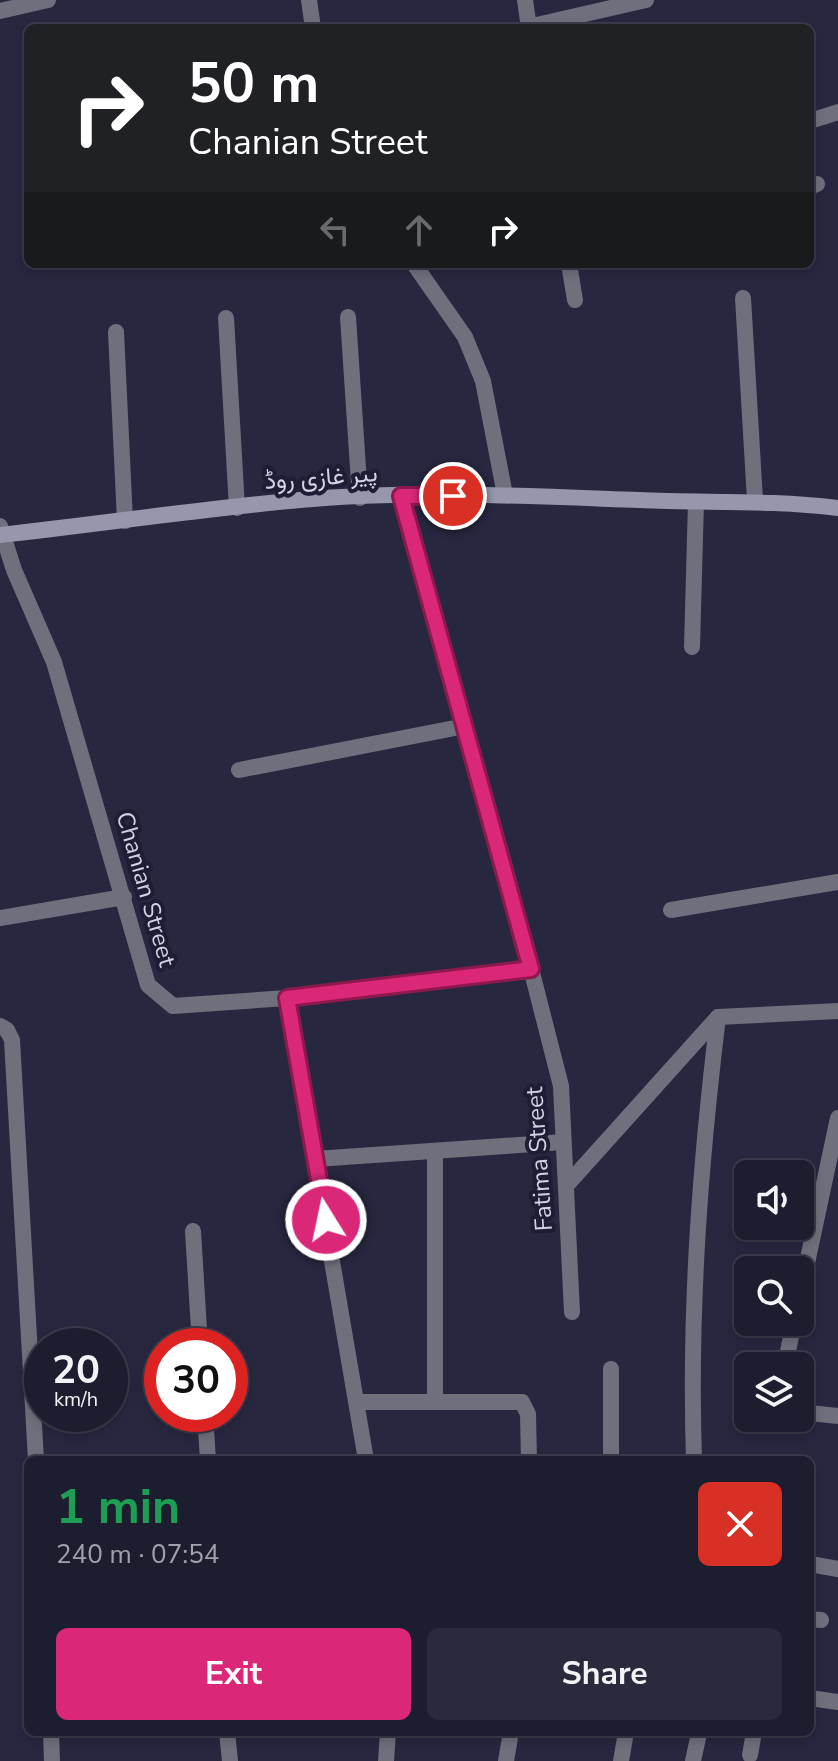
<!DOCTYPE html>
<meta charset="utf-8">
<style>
:root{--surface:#1d1d30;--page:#2a2a3c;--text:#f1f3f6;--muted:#a0a2ab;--line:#3b3b4c;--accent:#db2777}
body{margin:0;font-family:"Nunito Sans",Vazirmatn,sans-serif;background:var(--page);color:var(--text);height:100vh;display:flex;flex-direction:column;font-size:30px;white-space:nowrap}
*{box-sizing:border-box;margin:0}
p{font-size:26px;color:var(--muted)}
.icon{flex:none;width:44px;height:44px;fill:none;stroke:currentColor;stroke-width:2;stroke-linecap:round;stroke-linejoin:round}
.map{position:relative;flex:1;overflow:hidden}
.sheet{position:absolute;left:24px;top:1456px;width:790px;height:280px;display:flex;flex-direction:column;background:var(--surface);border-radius:12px;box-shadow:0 4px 12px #0003,0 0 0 2px var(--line)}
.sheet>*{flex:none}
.hud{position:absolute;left:24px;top:24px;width:790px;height:244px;border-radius:12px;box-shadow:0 4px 12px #0003,0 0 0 2px var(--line);background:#202124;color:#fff;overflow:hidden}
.controls{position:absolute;left:734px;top:1160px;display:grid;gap:16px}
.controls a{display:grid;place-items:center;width:80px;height:80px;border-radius:12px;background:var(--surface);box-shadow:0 4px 12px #0003,0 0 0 2px var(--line);font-size:40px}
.speed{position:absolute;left:24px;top:1328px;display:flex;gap:16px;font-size:40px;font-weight:700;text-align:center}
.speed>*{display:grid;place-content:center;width:104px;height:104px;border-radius:50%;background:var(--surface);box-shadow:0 4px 12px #0003,0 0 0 2px var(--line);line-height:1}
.speed small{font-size:20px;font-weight:400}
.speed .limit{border:12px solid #d22;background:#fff;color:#111}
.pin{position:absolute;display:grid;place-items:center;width:68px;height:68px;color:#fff;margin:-34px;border:4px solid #fff;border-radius:50%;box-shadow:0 2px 8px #0007}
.me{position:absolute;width:88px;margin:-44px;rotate:350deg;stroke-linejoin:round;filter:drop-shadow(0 0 6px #0008)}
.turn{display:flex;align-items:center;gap:28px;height:168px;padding:0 32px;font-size:36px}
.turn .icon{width:104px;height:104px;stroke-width:2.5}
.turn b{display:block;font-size:56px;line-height:68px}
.lanes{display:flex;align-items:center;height:76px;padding:0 32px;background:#0003;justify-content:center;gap:40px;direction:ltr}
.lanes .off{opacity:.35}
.round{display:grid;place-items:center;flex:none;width:84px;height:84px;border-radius:12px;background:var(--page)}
.overview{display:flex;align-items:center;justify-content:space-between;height:136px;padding:0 32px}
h1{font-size:48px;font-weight:700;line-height:60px;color:#1e9e55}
.button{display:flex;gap:16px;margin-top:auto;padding:16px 32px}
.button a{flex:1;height:92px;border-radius:12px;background:var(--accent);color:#fff;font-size:32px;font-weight:700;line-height:92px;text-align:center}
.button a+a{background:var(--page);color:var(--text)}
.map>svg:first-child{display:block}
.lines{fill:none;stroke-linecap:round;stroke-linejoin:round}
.lane{stroke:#6f707d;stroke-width:16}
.street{stroke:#6f707d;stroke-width:16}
.secondary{stroke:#9697ac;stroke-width:16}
.route-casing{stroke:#8e194d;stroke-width:20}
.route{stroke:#db2777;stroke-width:14}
.labels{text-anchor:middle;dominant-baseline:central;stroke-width:8;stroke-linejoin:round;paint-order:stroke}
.street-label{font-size:24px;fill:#d1d2e2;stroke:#1e1d36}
</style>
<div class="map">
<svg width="838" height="1761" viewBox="0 0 838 1761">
<rect width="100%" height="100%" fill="#272740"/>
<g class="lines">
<!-- lane -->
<g class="lane">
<path d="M0,1026l7,4 5,10 24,420"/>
<path d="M810,1619l11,1"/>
<path d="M810,1698l28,4"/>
<path d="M51,1732l1,29"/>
<path d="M750,1755l4,-23"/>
<path d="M621,1761l5,-29"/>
<path d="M693,1761l5,-23"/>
</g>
<!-- street -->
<g class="street">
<path d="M309,0l4,28"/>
<path d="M525,0l4,28"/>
<path d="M0,11l48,-11"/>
<path d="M528,27l118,-27"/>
<path d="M810,121l28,-9"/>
<path d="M810,187l7,-3"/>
<path d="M414,264l51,73 18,44 22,114"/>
<path d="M569,264l6,36"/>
<path d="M743,298l12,202"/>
<path d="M348,317l12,181"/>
<path d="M226,318l11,190"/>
<path d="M116,332l9,189"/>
<path d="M401,496l105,375 55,215 11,226"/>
<path d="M0,526l14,44 40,92 94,323 25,21 114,-8 244,-29"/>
<path d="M692,647l4,-145"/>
<path d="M239,770l226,-44"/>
<path d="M671,910l167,-28"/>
<path d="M0,918l124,-21"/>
<path d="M287,998l79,462"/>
<path d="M435,1151v251"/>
<path d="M315,1159l248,-17"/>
<path d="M566,1186l152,-169"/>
<path d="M193,1231l7,115"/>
<path d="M800,1296l38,-178"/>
<path d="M785,1366l9,-44"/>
<path d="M611,1369v91"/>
<path d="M358,1402h164l6,12 1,46"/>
<path d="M800,1412l38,4"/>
<path d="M205,1414l3,46"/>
<path d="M694,1460c-5,-149 6,-295 24,-443l120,-6"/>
<path d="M810,1564l28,5"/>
<path d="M227,1732l3,29"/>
<path d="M386,1761l2,-29"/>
<path d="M506,1761l5,-29"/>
</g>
<!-- secondary -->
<path class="secondary" d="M0,535c100,-11 200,-26 300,-35 112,-10 227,-4 339,0 67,3 132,0 199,8"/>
</g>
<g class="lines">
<defs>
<path id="route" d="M326,1220l-39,-222 244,-29 -130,-473h52"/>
</defs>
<!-- route casing -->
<use href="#route" class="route-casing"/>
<!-- route -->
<use href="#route" class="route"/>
</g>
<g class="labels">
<!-- street labels -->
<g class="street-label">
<text transform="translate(321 477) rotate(-4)">پیر غازی روڈ</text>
<text transform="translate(146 889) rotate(74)">Chanian Street</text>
<text transform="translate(539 1159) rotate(-94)">Fatima Street</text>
</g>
</g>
</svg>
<div class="controls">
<a><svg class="icon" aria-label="sound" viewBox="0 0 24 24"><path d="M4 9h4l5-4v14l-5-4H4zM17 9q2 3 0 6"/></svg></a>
<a><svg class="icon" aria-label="search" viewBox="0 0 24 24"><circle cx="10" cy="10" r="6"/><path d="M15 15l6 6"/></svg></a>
<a><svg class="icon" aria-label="layers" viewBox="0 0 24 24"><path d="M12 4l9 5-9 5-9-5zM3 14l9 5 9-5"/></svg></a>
</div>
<div class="speed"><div>20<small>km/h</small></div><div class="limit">30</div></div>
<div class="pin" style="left:453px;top:496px;background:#d93025"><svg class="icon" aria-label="arrive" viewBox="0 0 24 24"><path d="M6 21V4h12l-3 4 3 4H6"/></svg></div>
<svg class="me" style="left:326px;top:1220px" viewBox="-20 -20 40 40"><circle r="17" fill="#db2777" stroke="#fff" stroke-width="3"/><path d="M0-11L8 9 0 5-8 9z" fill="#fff"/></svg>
<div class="hud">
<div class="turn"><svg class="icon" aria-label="right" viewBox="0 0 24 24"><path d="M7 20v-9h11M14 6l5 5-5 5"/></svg><div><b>50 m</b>Chanian Street</div></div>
<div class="lanes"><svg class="icon off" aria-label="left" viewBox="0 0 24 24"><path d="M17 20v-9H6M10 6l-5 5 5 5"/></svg><svg class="icon off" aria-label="ahead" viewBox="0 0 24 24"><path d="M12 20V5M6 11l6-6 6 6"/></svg><svg class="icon" aria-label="right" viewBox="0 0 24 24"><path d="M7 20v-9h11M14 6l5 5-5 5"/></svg></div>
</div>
<section class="sheet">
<div class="overview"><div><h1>1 min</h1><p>240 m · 07:54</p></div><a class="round" style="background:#d93025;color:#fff"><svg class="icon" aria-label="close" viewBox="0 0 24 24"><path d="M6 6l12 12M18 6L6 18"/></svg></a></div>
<div class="button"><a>Exit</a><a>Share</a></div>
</section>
</div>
